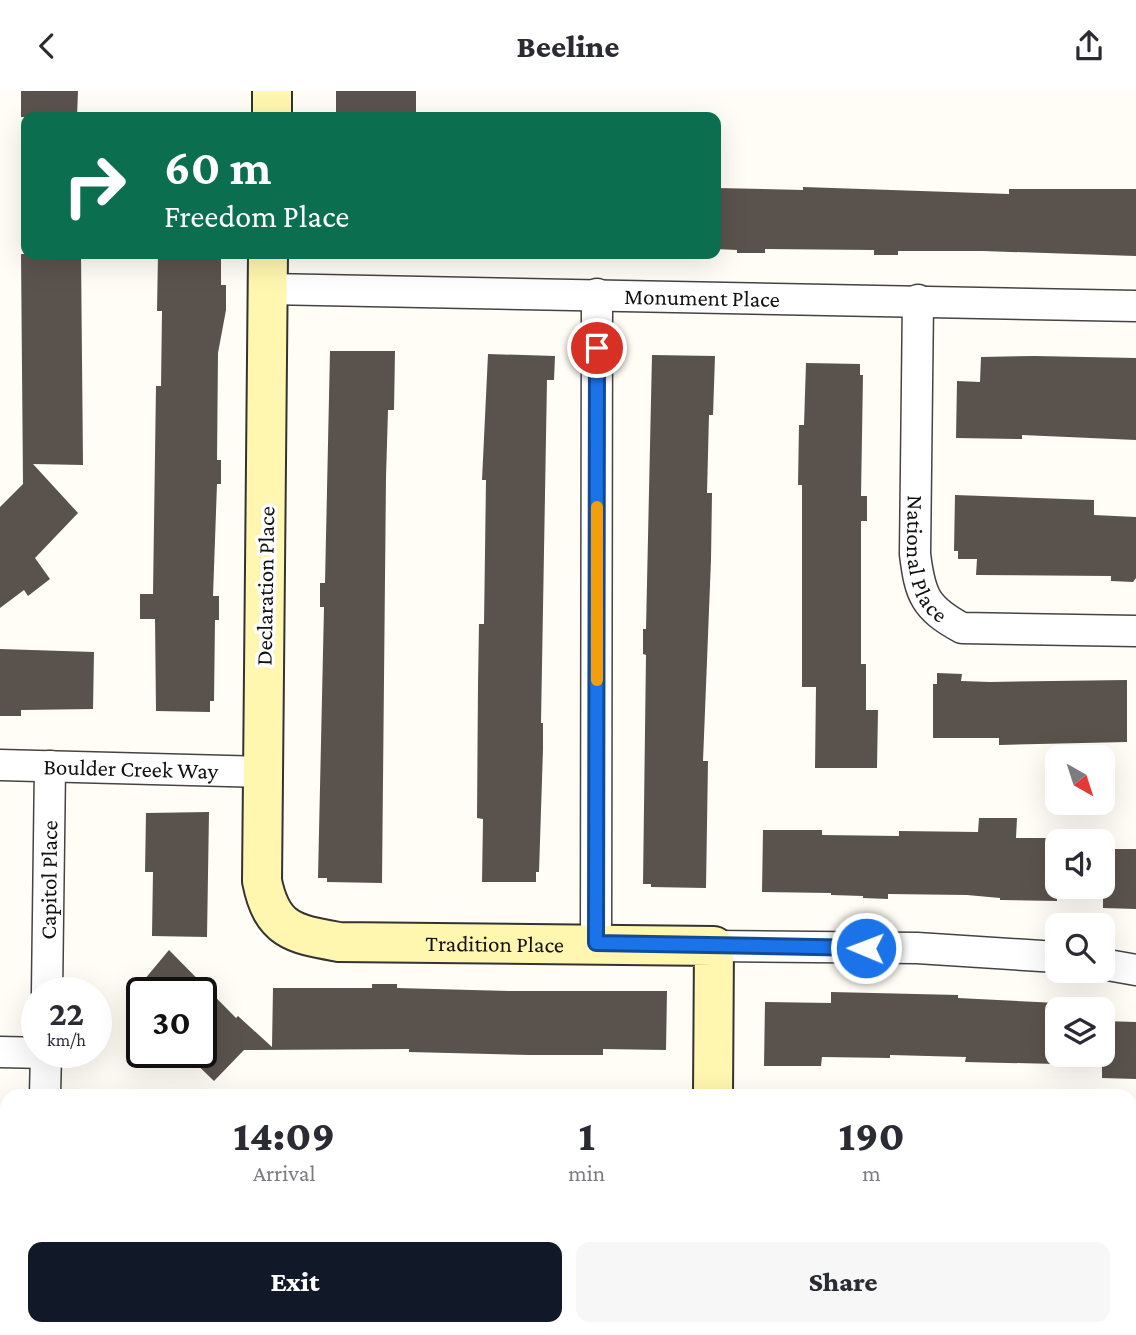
<!DOCTYPE html>
<style>
:root{--surface:#fff;--page:#f7f7f7;--text:#2b2b33;--muted:#7c7c81;--accent:#111827}
body{margin:0;font-family:"Crimson Pro",serif;background:var(--page);color:var(--text);height:100vh;display:flex;flex-direction:column;font-size:26px;white-space:nowrap}
*{box-sizing:border-box;margin:0}
p{font-size:23px;color:var(--muted)}
.icon{flex:none;width:38px;height:38px;fill:none;stroke:currentColor;stroke-width:2;stroke-linecap:round;stroke-linejoin:round}
.map{position:relative;flex:1;overflow:hidden}
.panel{position:absolute;left:0px;top:998px;width:1138px;height:247px;display:flex;flex-direction:column;background:var(--surface);border-radius:21px 21px 0 0;box-shadow:0 7px 28px #0002}
.panel>*{flex:none}
.hud{position:absolute;left:21px;top:21px;width:700px;height:147px;border-radius:14px;box-shadow:0 7px 28px #0002;background:#0b6e4f;color:#fff;overflow:hidden}
.needle{width:46px;rotate:141deg}
.fabs{position:absolute;left:1045px;top:654px;display:grid;gap:14px}
.fabs a{display:grid;place-items:center;width:70px;height:70px;border-radius:14px;background:var(--surface);box-shadow:0 7px 28px #0002;font-size:35px}
.speed{position:absolute;left:21px;top:886px;display:flex;gap:14px;font-size:35px;font-weight:700;text-align:center}
.speed>*{display:grid;place-content:center;width:91px;height:91px;border-radius:50%;background:var(--surface);box-shadow:0 7px 28px #0002;line-height:1}
.speed small{font-size:18px;font-weight:400}
.speed .limit{border:4px solid #111;border-radius:10px;background:#fff;color:#111}
.pin{position:absolute;display:grid;place-items:center;width:60px;height:60px;color:#fff;margin:-30px;border:4px solid #fff;border-radius:50%;box-shadow:0 2px 7px #0007}
.me{position:absolute;width:77px;margin:-38px;rotate:271deg;stroke-linejoin:round;filter:drop-shadow(0 0 5px #0008)}
.turn{display:flex;align-items:center;gap:24px;height:147px;padding:0 28px;font-size:32px}
.turn .icon{width:91px;height:91px;stroke-width:2.5}
.turn b{display:block;font-size:49px;line-height:60px}
.eta{display:flex;justify-content:space-evenly;align-items:center;height:119px;text-align:center}
.eta b{font-size:42px;font-weight:800;line-height:49px}
.primary-button{display:flex;gap:14px;margin-top:auto;padding:14px 28px}
.primary-button a{flex:1;height:80px;border-radius:14px;background:var(--accent);color:#fff;font-size:28px;font-weight:800;line-height:80px;text-align:center}
.primary-button a+a{background:var(--page);color:var(--text)}
header{display:flex;justify-content:space-between;align-items:center;height:91px;padding:0 28px;background:var(--surface);font-size:32px;font-weight:800}
.map>svg:first-child{display:block}
.building{fill:#5a524d}
.lines{fill:none;stroke-linecap:round;stroke-linejoin:round}
.street-casing{stroke:#444;stroke-width:33}
.secondary-casing{stroke:#333;stroke-width:42}
.street{stroke:#fff;stroke-width:30}
.secondary{stroke:#fff6b0;stroke-width:38}
.route-casing{stroke:#114b97;stroke-width:18}
.route{stroke:#1a73e8;stroke-width:12}
.slow{stroke:#f59e0b;stroke-width:12}
.labels{text-anchor:middle;dominant-baseline:central;stroke-width:7;stroke-linejoin:round;paint-order:stroke}
.street-label{font-size:23px;fill:#111;stroke:#fff}
</style>
<header><svg class="icon" aria-label="back" viewBox="0 0 24 24"><path d="M15 5l-7 7 7 7"/></svg>Beeline<svg class="icon" aria-label="share" viewBox="0 0 24 24"><path d="M12 15V3M7 8l5-5 5 5M5 13v7h14v-7"/></svg></header>
<div class="map">
<svg width="1136" height="1244" viewBox="0 0 1136 1244">
<rect width="100%" height="100%" fill="#fffdf5"/>
<!-- building -->
<g class="building">
<path d="M21,0h57l-1,26h-56z"/>
<rect x="336" y="0" width="80" height="26"/>
<path d="M803,96l206,7v-5h127v67l-153,-5h-85v4h-24v-5l-109,-1v4h-28v-3l-21,-1v-61l87,2z"/>
<path d="M21,163h60l2,211 -50,-1 45,49 -43,45 15,21 -22,17 -4,-6 -24,18v-101l23,-23z"/>
<path d="M158,163h63v31h5v25l-8,43 -1,107h4v24h-4l-4,112h6v24h-4l-1,81h-4v11l-54,-1 -1,-92h-15v-25h13l3,-208h5l1,-75h-5z"/>
<path d="M330,260h65l-1,59h-6l-2,67 -4,406 -55,-1v-4h-9l6,-271h-4v-24h5z"/>
<path d="M488,263l67,2 -1,24h-7l-6,343h2v26l-4,123h-3v10h-54l1,-63 -6,-1 1,-134 1,-60h5l2,-144h-4z"/>
<path d="M652,264l63,1 -2,59h-4l-2,78h5l-1,67 -8,201h5l-2,127 -55,-1v-3h-8l3,-229 -3,-1v-25h3z"/>
<path d="M1035,265l101,2v82l-114,-5v4l-66,-1 1,-57 23,1 1,-25z"/>
<path d="M806,272l54,1v11h3l-2,121h6v25h-6v143h5v46h12l-1,58h-62l1,-81h-14v-202h-4l1,-60h5z"/>
<path d="M955,404l139,5v15l42,2v61l-3,4 -22,-1v-5l-135,-1 1,-16h-19v-8h-4z"/>
<path d="M0,558l94,3 -1,57 -72,1v6h-21z"/>
<path d="M937,582l25,1 -1,7 29,1 137,-2v62l-128,3v-7h-66v-54h4z"/>
<path d="M209,721l-2,125 -55,-1 1,-64h-8l1,-59z"/>
<path d="M979,727h38l-1,20h41v63l-57,-1v-2l-33,-3 -79,-1v5l-25,-1v-2l-32,-1v-2l-69,-1 1,-62h59v5l77,1v-5l79,1z"/>
<path d="M1103,758h33v60l-33,-1z"/>
<path d="M169,859l67,68 2,-2 34,31 1,-59h99v-4h25v4l112,3h158l-1,59 -63,-1v6h-74l-120,-3v-3l-165,1 -30,31 -30,-29h17v-60h-67z"/>
<path d="M831,901l127,3v3l99,5v61l-92,-2 1,-5 -76,-2v3l-68,-1 -1,9h-57l1,-64 66,1z"/>
<path d="M1102,930l34,1v57l-34,-1z"/>
</g>
<g class="lines">
<defs>
<g id="street">
<path id="s1" d="M268,198l868,17"/>
<path id="s2" d="M918,209l-3,254c5,41 10,54 47,74l174,3"/>
<path id="s3" d="M0,674l263,7"/>
<path d="M596,852l1,-649"/>
<path d="M714,855l203,2 140,9"/>
<path d="M1102,873l34,6"/>
<path id="s4" d="M47,901l3,-226"/>
<path d="M0,961l46,1"/>
<path d="M45,1004l1,-43"/>
<path d="M42,1244v-7"/>
</g>
<g id="secondary">
<path d="M272,26v-26"/>
<path id="s5" d="M268,163l-6,627c10,50 32,53 77,61l375,4 -1,149"/>
<path d="M1130,1136h6"/>
<path d="M712,1237v7"/>
</g>
</defs>
<!-- street casing -->
<use href="#street" class="street-casing"/>
<!-- secondary casing -->
<use href="#secondary" class="secondary-casing"/>
<!-- street -->
<use href="#street" class="street"/>
<!-- secondary -->
<use href="#secondary" class="secondary"/>
</g>
<g class="lines">
<defs>
<path id="route" d="M597,257l-1,595 270,5"/>
</defs>
<!-- route casing -->
<use href="#route" class="route-casing"/>
<!-- route -->
<use href="#route" class="route"/>
<!-- slow -->
<path class="slow" d="M597,589v-173"/>
</g>
<g class="labels">
<!-- street labels -->
<g class="street-label">
<text stroke="none"><textPath href="#s1" startOffset="434">Monument Place</textPath></text>
<text stroke="none"><textPath href="#s2" startOffset="261">National Place</textPath></text>
<text transform="translate(265 495) rotate(-89)">Declaration Place</text>
<text stroke="none"><textPath href="#s3" startOffset="131">Boulder Creek Way</textPath></text>
<text stroke="none"><textPath href="#s4" startOffset="112">Capitol Place</textPath></text>
<text stroke="none"><textPath href="#s5" startOffset="891">Tradition Place</textPath></text>
</g>
</g>
</svg>
<div class="fabs">
<a><svg class="needle" viewBox="-14 -14 28 28"><path d="M0-13l5 13h-10z" fill="#e53935"/><path d="M0 13l5-13h-10z" fill="#7c7c81"/></svg></a>
<a><svg class="icon" aria-label="sound" viewBox="0 0 24 24"><path d="M4 9h4l5-4v14l-5-4H4zM17 9q2 3 0 6"/></svg></a>
<a><svg class="icon" aria-label="search" viewBox="0 0 24 24"><circle cx="10" cy="10" r="6"/><path d="M15 15l6 6"/></svg></a>
<a><svg class="icon" aria-label="layers" viewBox="0 0 24 24"><path d="M12 4l9 5-9 5-9-5zM3 14l9 5 9-5"/></svg></a>
</div>
<div class="speed"><div>22<small>km/h</small></div><div class="limit">30</div></div>
<div class="pin" style="left:597px;top:257px;background:#d93025"><svg class="icon" aria-label="arrive" viewBox="0 0 24 24"><path d="M6 21V4h12l-3 4 3 4H6"/></svg></div>
<svg class="me" style="left:866px;top:857px" viewBox="-20 -20 40 40"><circle r="17" fill="#1a73e8" stroke="#fff" stroke-width="3"/><path d="M0-11L8 9 0 5-8 9z" fill="#fff"/></svg>
<div class="hud">
<div class="turn"><svg class="icon" aria-label="right" viewBox="0 0 24 24"><path d="M7 20v-9h11M14 6l5 5-5 5"/></svg><div><b>60 m</b>Freedom Place</div></div>
</div>
<section class="panel">
<div class="eta">
<div><b>14:09</b><p>Arrival</p></div>
<div><b>1</b><p>min</p></div>
<div><b>190</b><p>m</p></div>
</div>
<div class="primary-button"><a>Exit</a><a>Share</a></div>
</section>
</div>
